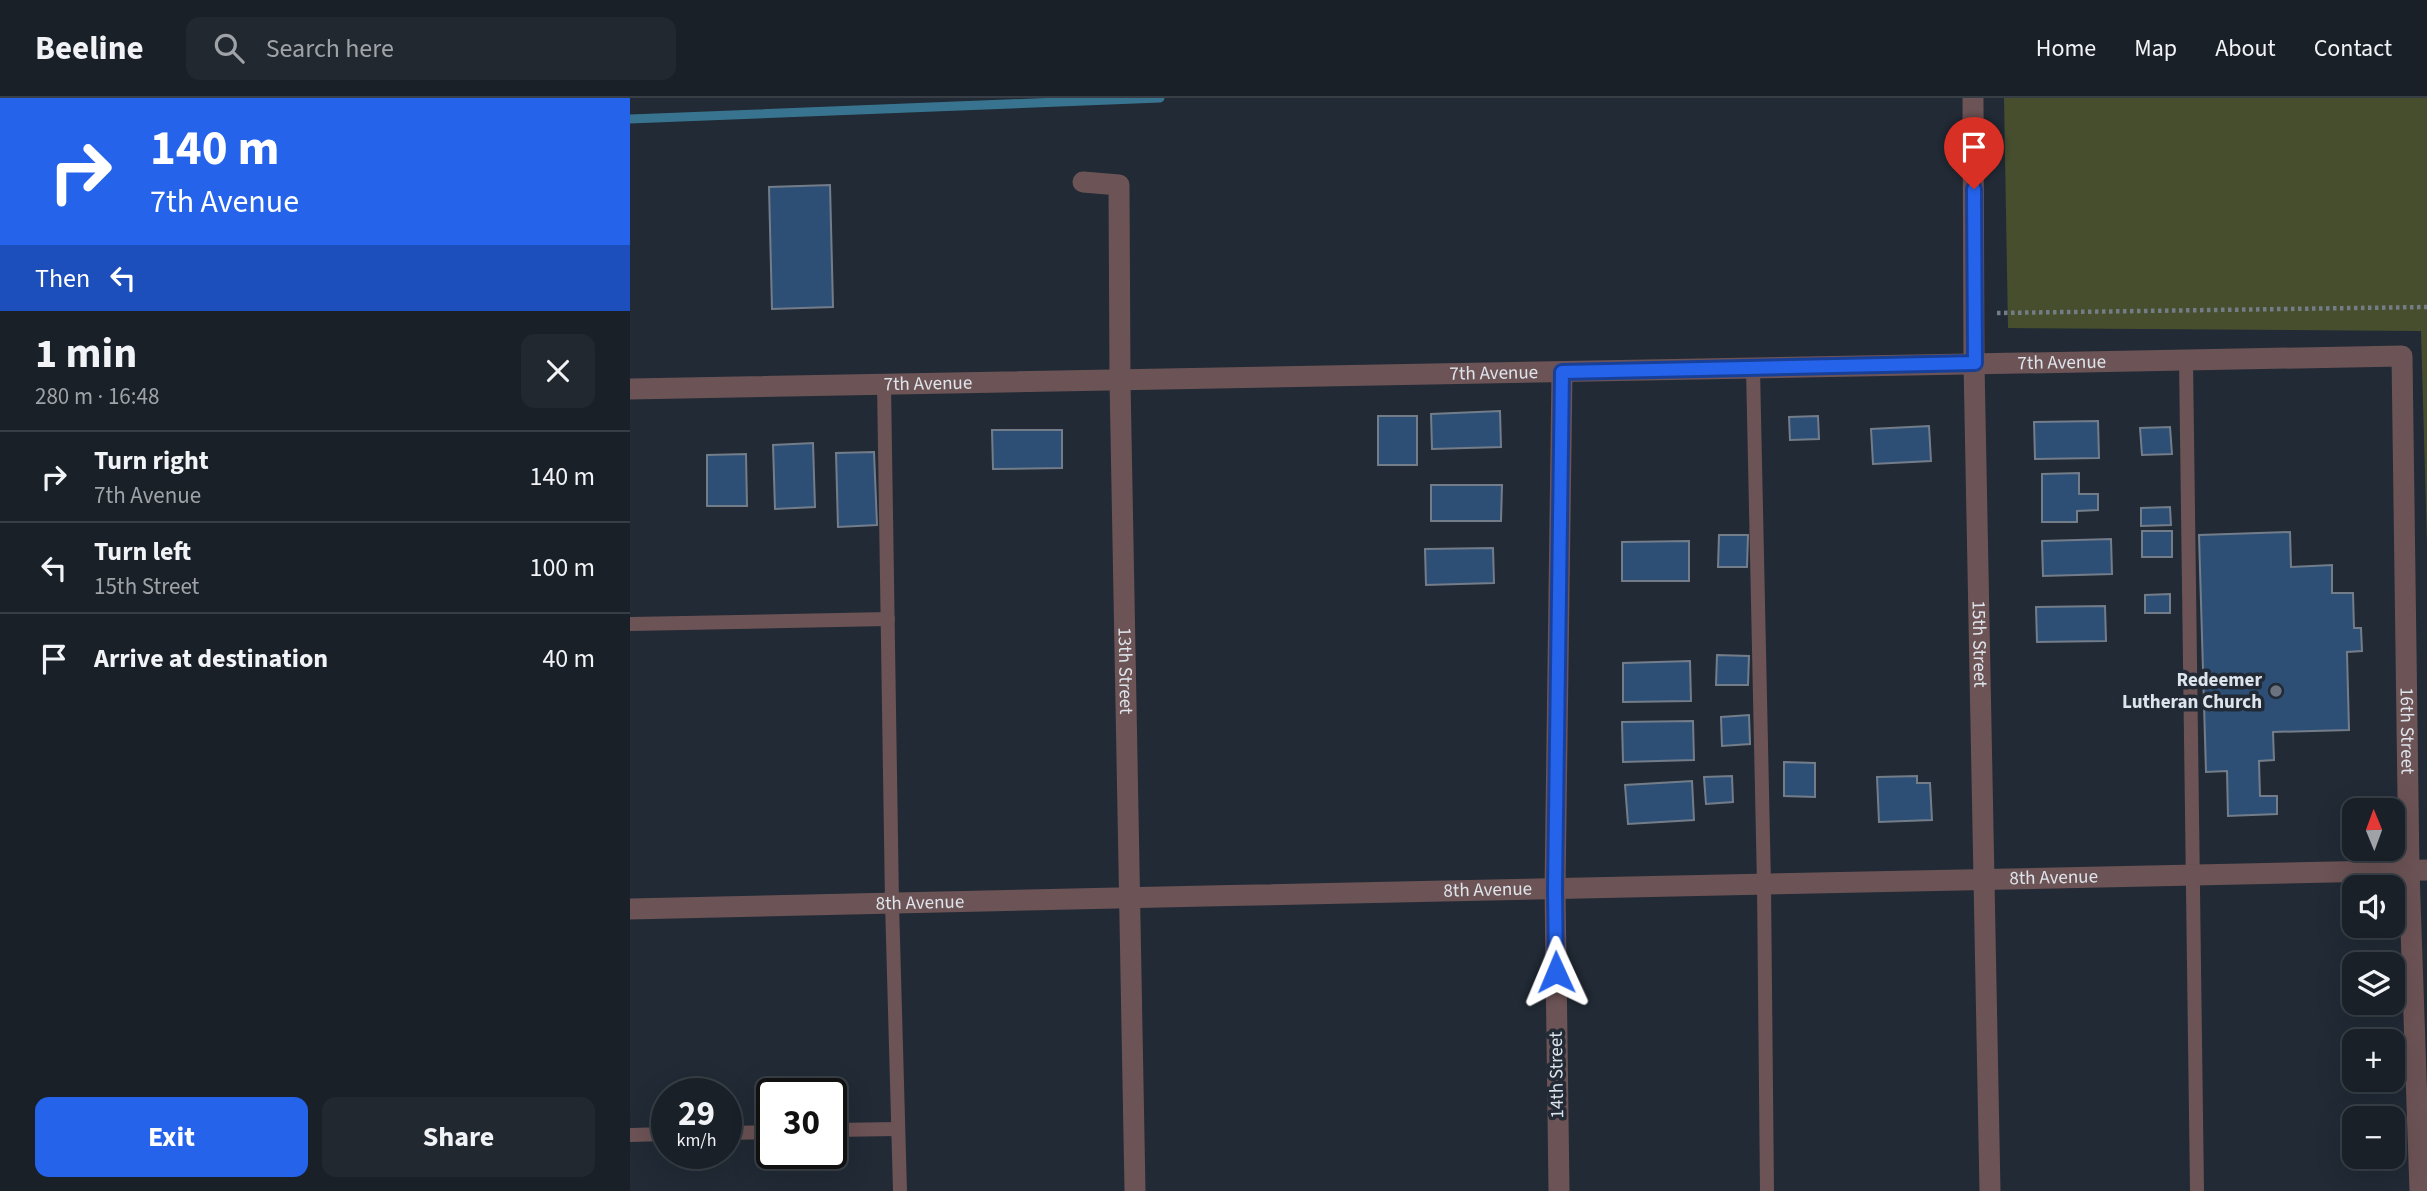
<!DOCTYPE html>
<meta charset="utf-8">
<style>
:root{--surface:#192028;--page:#222830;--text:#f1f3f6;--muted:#9fa3a8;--line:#373e45;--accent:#2563eb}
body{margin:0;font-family:"Source Sans 3",sans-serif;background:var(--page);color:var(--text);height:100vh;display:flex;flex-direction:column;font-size:26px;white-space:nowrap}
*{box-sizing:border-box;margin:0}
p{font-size:23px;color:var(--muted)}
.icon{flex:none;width:38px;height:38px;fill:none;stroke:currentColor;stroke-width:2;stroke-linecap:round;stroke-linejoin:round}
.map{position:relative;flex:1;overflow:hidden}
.sheet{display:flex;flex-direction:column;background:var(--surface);width:630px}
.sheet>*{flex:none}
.banner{background:#2563eb;color:#fff;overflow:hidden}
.needle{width:46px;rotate:359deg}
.tools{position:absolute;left:1712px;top:700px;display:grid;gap:14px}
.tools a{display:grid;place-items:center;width:63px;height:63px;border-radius:14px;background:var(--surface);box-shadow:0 7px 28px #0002,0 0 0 2px var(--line);font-size:35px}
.speed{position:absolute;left:21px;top:980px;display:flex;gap:14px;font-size:35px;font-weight:700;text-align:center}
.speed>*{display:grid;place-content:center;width:91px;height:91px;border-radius:50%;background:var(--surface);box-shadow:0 7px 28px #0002,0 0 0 2px var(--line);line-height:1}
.speed small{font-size:18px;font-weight:400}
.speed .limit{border:4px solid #111;border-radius:10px;background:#fff;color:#111}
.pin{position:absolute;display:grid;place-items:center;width:60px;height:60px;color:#fff;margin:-72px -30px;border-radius:50% 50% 50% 0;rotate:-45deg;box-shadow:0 0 7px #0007}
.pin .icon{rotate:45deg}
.me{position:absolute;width:77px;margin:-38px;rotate:359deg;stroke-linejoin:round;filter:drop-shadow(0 0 5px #0008)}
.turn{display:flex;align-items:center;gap:24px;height:147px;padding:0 35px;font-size:32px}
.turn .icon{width:91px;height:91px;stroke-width:2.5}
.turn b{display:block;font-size:49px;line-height:60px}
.then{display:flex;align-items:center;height:66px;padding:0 35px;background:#0003;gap:14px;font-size:26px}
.round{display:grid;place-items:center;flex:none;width:74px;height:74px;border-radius:14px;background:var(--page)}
.overview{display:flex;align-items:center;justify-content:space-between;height:119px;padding:0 35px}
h1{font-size:42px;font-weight:700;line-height:52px}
.cta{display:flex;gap:14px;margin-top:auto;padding:14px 35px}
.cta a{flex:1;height:80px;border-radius:14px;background:var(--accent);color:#fff;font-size:28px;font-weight:700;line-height:80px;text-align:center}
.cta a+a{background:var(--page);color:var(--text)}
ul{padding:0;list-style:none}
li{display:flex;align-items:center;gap:21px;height:91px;padding:0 35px;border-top:2px solid var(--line)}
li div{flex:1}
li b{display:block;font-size:26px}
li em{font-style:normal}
header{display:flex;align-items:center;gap:42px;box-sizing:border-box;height:98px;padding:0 35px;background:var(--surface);border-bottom:2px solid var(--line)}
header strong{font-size:33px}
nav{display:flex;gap:38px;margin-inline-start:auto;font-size:24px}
.search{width:490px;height:63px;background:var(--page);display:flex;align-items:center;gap:18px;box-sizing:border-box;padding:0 24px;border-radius:14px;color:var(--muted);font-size:26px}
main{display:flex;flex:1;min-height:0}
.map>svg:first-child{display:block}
.green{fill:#474e2e}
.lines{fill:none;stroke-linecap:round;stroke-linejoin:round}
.stream{stroke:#38748f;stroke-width:9}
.building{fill:#2e4f75;stroke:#737d8a;stroke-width:2}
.path{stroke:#747c85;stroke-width:4.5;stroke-dasharray:3.5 3.5;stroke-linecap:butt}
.lane{stroke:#6c5355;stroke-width:14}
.street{stroke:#6c5355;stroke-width:21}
.route-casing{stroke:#184099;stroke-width:18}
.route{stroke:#2563eb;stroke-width:12}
.worship-dot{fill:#6b7280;stroke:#212a35;stroke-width:2.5}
.labels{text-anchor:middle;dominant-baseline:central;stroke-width:7;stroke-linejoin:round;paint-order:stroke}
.street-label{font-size:19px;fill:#dee4eb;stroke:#212a35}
.poi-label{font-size:19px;font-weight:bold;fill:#dee4eb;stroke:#212a35;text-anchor:end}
</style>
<header>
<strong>Beeline</strong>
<div class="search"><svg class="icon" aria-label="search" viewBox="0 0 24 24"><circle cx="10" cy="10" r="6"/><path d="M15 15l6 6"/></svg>Search here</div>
<nav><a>Home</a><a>Map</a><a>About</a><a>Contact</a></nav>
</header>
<main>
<section class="sheet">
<div class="banner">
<div class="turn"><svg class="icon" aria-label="right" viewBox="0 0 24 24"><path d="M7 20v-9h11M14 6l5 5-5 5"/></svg><div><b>140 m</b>7th Avenue</div></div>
<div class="then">Then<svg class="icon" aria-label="left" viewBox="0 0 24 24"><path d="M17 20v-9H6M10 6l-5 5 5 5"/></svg></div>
</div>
<div class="overview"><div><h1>1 min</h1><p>280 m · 16:48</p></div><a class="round"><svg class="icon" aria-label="close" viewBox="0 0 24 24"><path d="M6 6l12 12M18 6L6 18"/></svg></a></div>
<ul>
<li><svg class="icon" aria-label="right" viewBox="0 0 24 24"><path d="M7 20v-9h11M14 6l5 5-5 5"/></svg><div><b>Turn right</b><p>7th Avenue</p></div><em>140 m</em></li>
<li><svg class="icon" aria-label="left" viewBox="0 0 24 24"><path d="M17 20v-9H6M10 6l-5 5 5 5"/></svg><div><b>Turn left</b><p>15th Street</p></div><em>100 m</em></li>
<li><svg class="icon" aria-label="arrive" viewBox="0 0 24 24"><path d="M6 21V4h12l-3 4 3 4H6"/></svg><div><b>Arrive at destination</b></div><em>40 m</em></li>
</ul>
<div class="cta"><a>Exit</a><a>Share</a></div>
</section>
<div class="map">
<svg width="1797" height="1093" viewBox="0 0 1797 1093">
<rect width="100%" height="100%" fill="#212a35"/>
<!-- green -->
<path class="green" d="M1374,0h423v446l-6,-213 -413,-3z"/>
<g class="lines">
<!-- stream -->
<path class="stream" d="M0,21l530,-21"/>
</g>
<!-- building -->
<g class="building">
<path d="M200,87l3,122 -61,2 -3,-122z"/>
<path d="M870,313l1,36 -69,2 -1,-35z"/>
<rect x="748" y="318" width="39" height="49"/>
<path d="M1188,318l1,23 -29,1 -1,-23z"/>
<path d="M1468,323l1,37 -64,1 -1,-37z"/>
<path d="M1299,328l2,35 -58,3 -2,-35z"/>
<path d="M1540,329l2,27 -30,1 -2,-27z"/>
<path d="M362,332h70v38l-69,1z"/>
<path d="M183,345l2,64 -40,2 -2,-64z"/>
<path d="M244,354l3,73 -39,2 -2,-74z"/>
<path d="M116,356l1,52h-40v-51z"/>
<path d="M1449,375v21h19v16l-21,1v11h-35v-48z"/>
<path d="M801,387h71l-1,36h-70z"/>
<path d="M1540,409l1,18 -30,1v-18z"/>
<rect x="1512" y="433" width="30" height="26"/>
<path d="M1660,434l1,35 41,-2v28h21l1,35h7l1,23 -15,1 2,78 -76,2 1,28 -15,1 1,35h17v18l-49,2 -1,-45 -21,1 -7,-237z"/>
<path d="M1089,437h29l-1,32h-29z"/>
<path d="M1481,441l1,35 -69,2 -1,-35z"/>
<path d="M1059,443v40h-67v-39z"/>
<path d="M863,450l1,35 -68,2 -1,-36z"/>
<path d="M1540,496v19h-25v-18z"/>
<path d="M1475,508l1,35 -69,1 -1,-35z"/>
<path d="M1087,557l32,1 -1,29h-32z"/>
<path d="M1060,563l1,40 -68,1v-39z"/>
<path d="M1119,617l1,29 -28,2 -1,-29z"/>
<path d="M1063,623l1,39 -71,2 -1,-40z"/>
<path d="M1154,664l31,1v34l-31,-1z"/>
<path d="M1102,678l1,26 -27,2 -2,-27z"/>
<path d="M1287,678v7h13l2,37 -53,2 -2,-45z"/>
<path d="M1062,683l2,39 -66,4 -3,-39z"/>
</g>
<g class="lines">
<!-- path -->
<path class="path" d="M1367,215l430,-6"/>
<!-- lane -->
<g class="lane">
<path d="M1556,262l11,831"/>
<path d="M1123,270l11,517 3,306"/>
<path d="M254,286l8,519 8,288"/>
<path d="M0,526l258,-5"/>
<path d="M201,1032l67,-1"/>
<path d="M96,1035l46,-1"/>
<path d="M0,1037l37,-1"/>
</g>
<!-- street -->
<g class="street">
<path id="s1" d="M1343,0l1,265 16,828"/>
<path id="s2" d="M453,84l36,3 1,195 15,811"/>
<path id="s3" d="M0,291l1772,-33 7,515 11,320"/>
<path id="s4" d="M0,811c599,-13 1198,-28 1797,-39"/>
<path d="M929,1093l-4,-302 7,-517"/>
</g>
</g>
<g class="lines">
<defs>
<path id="route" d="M926,874l-1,-83 7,-517 413,-9 -1,-174"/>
</defs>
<!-- route casing -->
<use href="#route" class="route-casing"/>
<!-- route -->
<use href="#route" class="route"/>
</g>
<!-- markers -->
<circle class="worship-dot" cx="1646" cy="593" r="7"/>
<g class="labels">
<!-- street labels -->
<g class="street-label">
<text stroke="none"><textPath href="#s3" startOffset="1432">7th Avenue</textPath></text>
<text stroke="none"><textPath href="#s3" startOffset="864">7th Avenue</textPath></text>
<text stroke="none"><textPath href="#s3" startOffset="298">7th Avenue</textPath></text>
<text stroke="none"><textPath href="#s1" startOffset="546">15th Street</textPath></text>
<text stroke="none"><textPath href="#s2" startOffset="522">13th Street</textPath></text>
<text stroke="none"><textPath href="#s3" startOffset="2147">16th Street</textPath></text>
<text stroke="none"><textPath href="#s4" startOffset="1424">8th Avenue</textPath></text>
<text stroke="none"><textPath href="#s4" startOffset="858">8th Avenue</textPath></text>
<text stroke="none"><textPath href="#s4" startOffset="290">8th Avenue</textPath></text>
<text transform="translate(927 977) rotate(-91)">14th Street</text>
</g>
<!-- poi labels -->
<g class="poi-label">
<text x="1632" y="582">Redeemer<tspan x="1632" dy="22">Lutheran Church</tspan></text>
</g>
</g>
</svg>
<div class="tools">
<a><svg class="needle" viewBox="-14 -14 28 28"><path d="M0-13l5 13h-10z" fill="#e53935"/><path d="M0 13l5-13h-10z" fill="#9fa3a8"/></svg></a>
<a><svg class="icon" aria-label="sound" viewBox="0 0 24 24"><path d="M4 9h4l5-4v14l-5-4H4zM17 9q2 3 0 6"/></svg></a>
<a><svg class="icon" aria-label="layers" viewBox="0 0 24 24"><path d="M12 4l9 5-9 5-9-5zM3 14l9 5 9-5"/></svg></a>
<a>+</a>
<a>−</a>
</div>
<div class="speed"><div>29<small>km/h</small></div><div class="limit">30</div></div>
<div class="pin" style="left:1344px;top:91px;background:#d93025"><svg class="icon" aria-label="arrive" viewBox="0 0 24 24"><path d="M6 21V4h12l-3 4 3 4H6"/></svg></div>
<svg class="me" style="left:926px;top:874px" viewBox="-20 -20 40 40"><path d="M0-17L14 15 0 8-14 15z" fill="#2563eb" stroke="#fff" stroke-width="4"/></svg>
</div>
</main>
